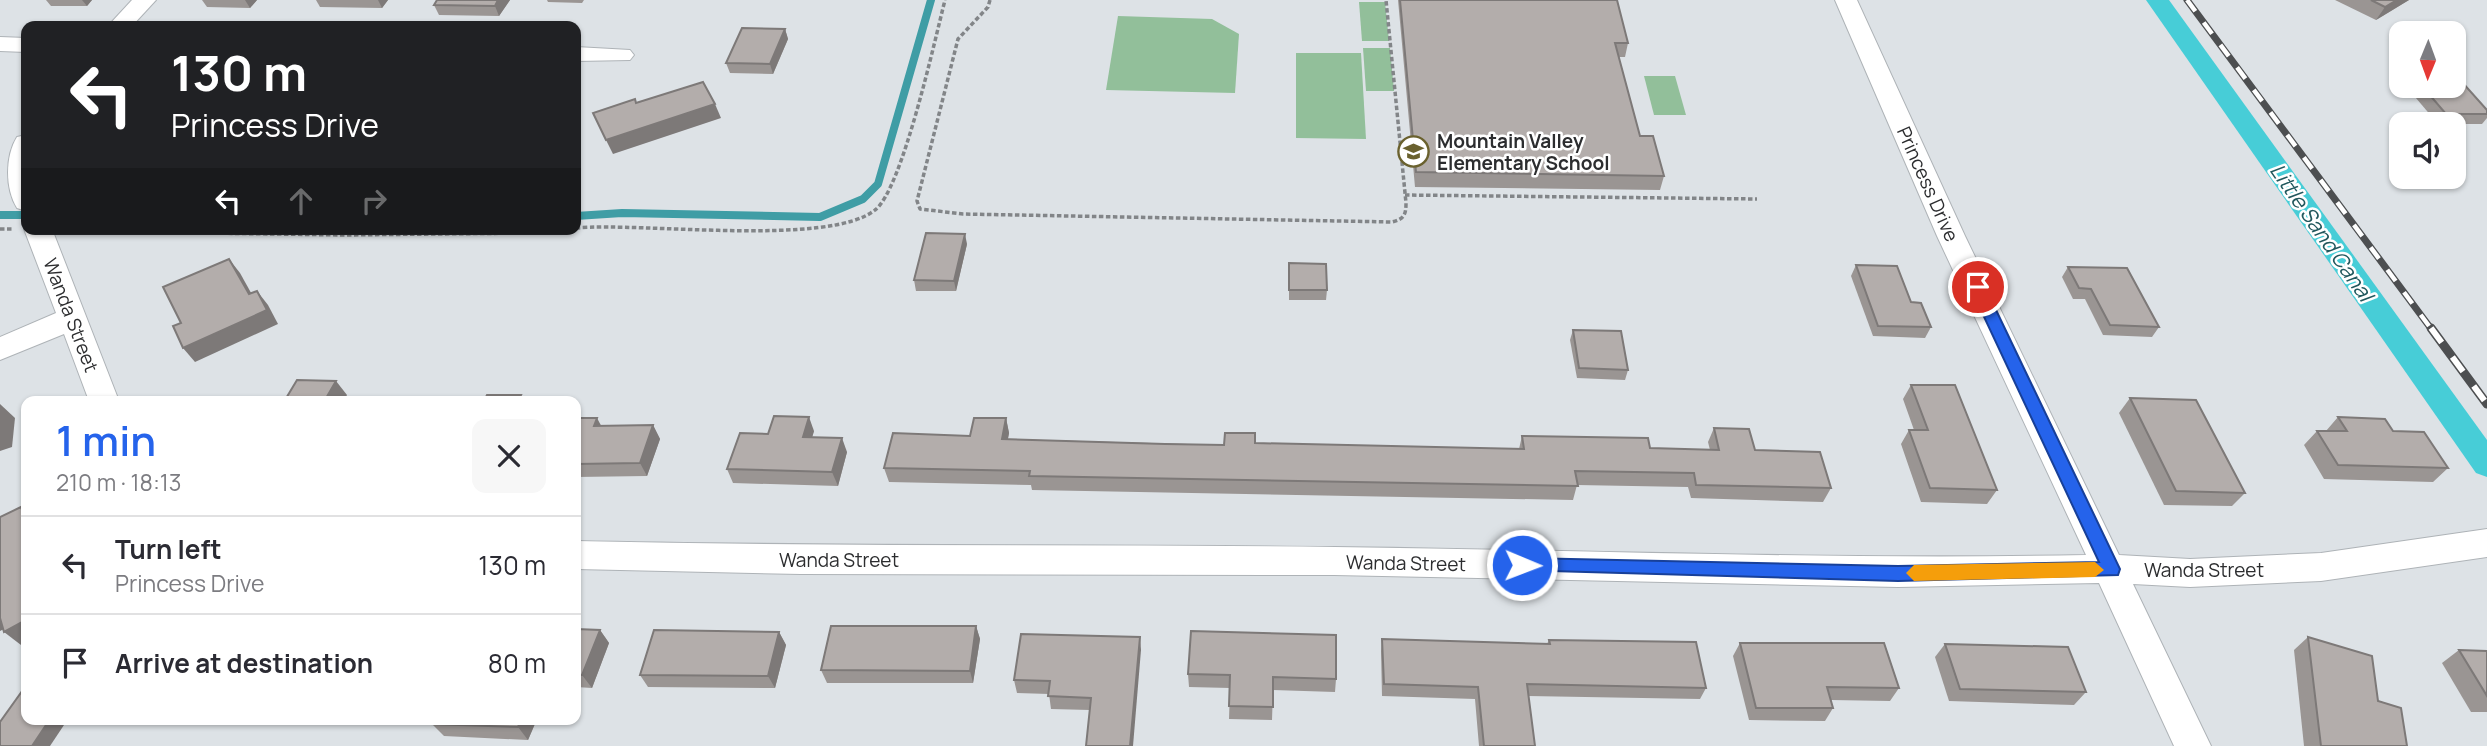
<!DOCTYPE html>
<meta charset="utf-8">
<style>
:root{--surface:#fff;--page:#f7f7f7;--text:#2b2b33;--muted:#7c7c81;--line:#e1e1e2;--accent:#2563eb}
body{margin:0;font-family:Manrope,sans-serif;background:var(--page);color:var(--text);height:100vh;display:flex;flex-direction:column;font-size:26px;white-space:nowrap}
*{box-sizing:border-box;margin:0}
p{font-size:23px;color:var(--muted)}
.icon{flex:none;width:38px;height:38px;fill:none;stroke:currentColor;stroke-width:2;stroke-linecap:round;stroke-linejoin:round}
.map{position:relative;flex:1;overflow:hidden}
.sheet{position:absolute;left:21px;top:396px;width:560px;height:329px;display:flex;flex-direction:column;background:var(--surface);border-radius:14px;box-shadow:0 2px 5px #0004}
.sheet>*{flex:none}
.top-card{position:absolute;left:21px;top:21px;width:560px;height:214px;border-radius:14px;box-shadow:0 2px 5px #0004;background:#202124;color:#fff;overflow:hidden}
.needle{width:46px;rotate:181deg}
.tools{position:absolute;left:2389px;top:21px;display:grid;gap:14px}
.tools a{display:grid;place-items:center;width:77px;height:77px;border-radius:14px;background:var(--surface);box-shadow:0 2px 5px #0004;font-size:35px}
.pin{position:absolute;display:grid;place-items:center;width:60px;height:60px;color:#fff;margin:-30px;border:4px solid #fff;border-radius:50%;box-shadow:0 2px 7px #0007}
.me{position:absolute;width:77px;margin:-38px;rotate:91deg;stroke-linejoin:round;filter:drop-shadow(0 0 5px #0008)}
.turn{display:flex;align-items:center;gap:24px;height:147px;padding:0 35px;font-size:32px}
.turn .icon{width:91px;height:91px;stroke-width:2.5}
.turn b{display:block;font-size:49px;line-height:60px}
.lanes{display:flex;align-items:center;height:66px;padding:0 35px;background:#0003;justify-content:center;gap:35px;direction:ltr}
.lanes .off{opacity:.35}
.round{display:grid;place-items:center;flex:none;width:74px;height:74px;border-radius:14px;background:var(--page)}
.summary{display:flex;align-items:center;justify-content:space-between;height:119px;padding:0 35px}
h1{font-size:42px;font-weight:600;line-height:52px;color:var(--accent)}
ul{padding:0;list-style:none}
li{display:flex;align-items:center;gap:21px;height:98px;padding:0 35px;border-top:2px solid var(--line)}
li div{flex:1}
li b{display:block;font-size:26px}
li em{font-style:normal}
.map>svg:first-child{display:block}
.green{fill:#92bf9a}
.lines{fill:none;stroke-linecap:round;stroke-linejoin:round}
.stream{stroke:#3f9da5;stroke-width:8}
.canal{fill:#47cdd7;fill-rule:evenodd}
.street-casing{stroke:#aeb3b7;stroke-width:2}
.path{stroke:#828588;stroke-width:3.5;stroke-dasharray:4.5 2.5;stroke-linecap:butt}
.street{fill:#fff;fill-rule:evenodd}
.rail-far1-casing{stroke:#4d4f51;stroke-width:7}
.rail-casing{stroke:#4d4f51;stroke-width:9}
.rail-far1{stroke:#fff;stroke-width:4.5;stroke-dasharray:14;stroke-linecap:butt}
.rail{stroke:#fff;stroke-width:6;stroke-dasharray:18;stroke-linecap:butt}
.wall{fill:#9a9593}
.shaded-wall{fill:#7d7978}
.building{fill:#b3adab;stroke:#7d7978;stroke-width:2}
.route{fill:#2563eb;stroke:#184099;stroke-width:2}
.slow{fill:#f59e0b}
.labels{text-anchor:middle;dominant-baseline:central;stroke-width:5;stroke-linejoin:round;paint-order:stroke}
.poi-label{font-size:19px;font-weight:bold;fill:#2c2d2f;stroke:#fff;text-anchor:start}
.street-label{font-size:19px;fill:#2c2d2f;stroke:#fff}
.water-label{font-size:21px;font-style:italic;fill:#21585d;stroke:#fff}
</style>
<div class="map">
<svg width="2487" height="746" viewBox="0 0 2487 746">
<rect width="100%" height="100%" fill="#dde2e6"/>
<!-- green -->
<g class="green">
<path d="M1359,2h26l4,39h-27z"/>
<path d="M1118,16l94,3 27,15 -4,59 -129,-3z"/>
<path d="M1363,48h27l4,43h-28z"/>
<path d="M1296,53h65l5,86 -70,-1z"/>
<path d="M1644,76h31l11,39h-32z"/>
</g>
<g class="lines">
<!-- stream -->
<g class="stream">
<path d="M0,215h26"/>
<path d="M576,216l46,-3 198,4 43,-18 15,-15 53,-184"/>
</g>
<!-- canal -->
<path class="canal" d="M2146,0h23l318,440v37l-11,-4z"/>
<defs>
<g id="street">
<path d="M132,0h24l-24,26h-24z"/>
<path d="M1835,0h22l108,236 154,319 71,4 131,-6 166,-24v28l-166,24 -131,6 -57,-3 78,162h-37l-75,-163 -201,4 -564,-12 -533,-1 -225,-5v-28c253,6 506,3 759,6 250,3 500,13 751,8l-149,-319z"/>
<path d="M0,37l26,1v14l-26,-1z"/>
<path d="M576,47l54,3 4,5 -4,5 -54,1z"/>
<path d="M26,135v76l-9,-3c-12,-19 -12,-52 0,-71z"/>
<path d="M26,226v3h26l67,172h-30l-25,-67 -64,26v-23l56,-24 -32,-84z"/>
</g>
</defs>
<!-- street casing -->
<use href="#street" class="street-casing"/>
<!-- path -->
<g class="path">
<path d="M990,0l-2,7 -30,32 -41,162 3,8 43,5 429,8c12,-3 14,-7 14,-19l-20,-203"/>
<path d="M1405,195l352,4"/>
<path d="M576,228c66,-6 253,19 299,-18 27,-20 60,-171 70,-210"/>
<path d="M0,229h13"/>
<path d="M67,231l276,4 186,-2 34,-4"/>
</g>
<!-- street -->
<use href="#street" class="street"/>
<defs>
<path id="rail-far1" d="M2187,0l245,330"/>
<path id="rail" d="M2431,328l56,76"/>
</defs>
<!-- rail-far1 casing -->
<use href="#rail-far1" class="rail-far1-casing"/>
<!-- rail casing -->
<use href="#rail" class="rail-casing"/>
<!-- rail-far1 -->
<use href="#rail-far1" class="rail-far1"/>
<!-- rail -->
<use href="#rail" class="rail"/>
</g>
<!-- wall -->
<g class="wall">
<path d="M46,0h46l-5,6h-36z"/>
<path d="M202,0h55l-7,8 -43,-1z"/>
<path d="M316,0h72l-6,8 -62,-1z"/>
<path d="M437,0h73l-11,16 -60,-1 -5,-10z"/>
<path d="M547,0h37l-2,3 -34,-1z"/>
<path d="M1398,0h219l11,43 -3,14h-6l21,79 24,40 -4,14 -245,-3z"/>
<path d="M2335,0h74l-33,20z"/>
<path d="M785,29l3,10 -15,35 -43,-1 -4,-10z"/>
<path d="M2415,86h39l33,24v8l-5,6h-44l-28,-33z"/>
<path d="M967,244l-11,47h-40l-2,-11z"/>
<path d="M1289,263l38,27 -1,10h-37z"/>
<path d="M1856,265l75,62 -6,11 -52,-2 -22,-60z"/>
<path d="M2068,267l91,60 -7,10 -49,-2 -18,-36h-12l-11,-22z"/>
<path d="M1573,330l55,40 -3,10 -48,-2 -7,-38z"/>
<path d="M1911,385l86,105 -10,14 -66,-2 -20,-58 8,-14h5l-11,-31z"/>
<path d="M2130,398l115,95 -13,13 -68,-1 -45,-92z"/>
<path d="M2338,417l55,14 55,37 -15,14 -109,-3 -20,-34 13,-14h9z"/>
<path d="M576,418l25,8 52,-1 7,14 -13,37 -71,1z"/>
<path d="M1006,418l3,15 -1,6 216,6 31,-2 264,6 3,-13 128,12 60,2 -2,-8 6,-14 41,22 76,38 -8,14 -132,-4 -3,-11 -111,-2 -4,15 -541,-10 -1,-5 -142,-3 -5,-14 86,-32z"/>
<path d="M814,431l-2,6 35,15 -9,34 -105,-3 -6,-14 41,-35z"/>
<path d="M976,626l4,13 -7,44h-146l-6,-13z"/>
<path d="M576,629l24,1 9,13 -17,45 -16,-1z"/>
<path d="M779,632l7,13 -11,43 -127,-1 -8,-12z"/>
<path d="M2308,637l70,64 29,45h-103l-10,-96z"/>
<path d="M1382,639l165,5 2,-4 157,48 -6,11 -172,-3 7,50h-56l-4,-47 -93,-3 -1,-45z"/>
<path d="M1740,643l159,45 -9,13 -59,-1 2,8 -8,13 -76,-1 -16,-64z"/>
<path d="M1945,644l141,48 -12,13 -125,-4 -14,-44z"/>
<path d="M1141,650l-51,60 -39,-1 -2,-15 -32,-1 -3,-13z"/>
<path d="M2459,650l28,1v61h-16l-29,-49z"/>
<path d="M1188,674l148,5 -1,13 -62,-2 -1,30 -43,-1 1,-31 -41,-1z"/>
<path d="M434,719h103l-9,21 -84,-4 -12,-12z"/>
</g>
<!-- shaded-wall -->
<g class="shaded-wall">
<path d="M82,0h10l-5,6z"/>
<path d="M245,0h12l-7,8z"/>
<path d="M378,0h10l-6,8z"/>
<path d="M498,0h12l-11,16 -4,-10z"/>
<path d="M2397,0h12l-33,20 9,-13z"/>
<path d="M785,29l3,10 -15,35 -3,-10z"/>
<path d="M715,104l6,14 -108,36 -7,-14z"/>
<path d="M965,234l2,10 -11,47 -2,-10z"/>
<path d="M229,259l11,14 20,36 -11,-15z"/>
<path d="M257,291l11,14 10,19 -83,38 -12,-14z"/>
<path d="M336,381l11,14 -3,6 -19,-1z"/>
<path d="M0,404l15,14 -3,29 -12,4z"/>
<path d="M809,417l5,14 -6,20 -5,-14z"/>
<path d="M597,418l7,13 -10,-5z"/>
<path d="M1006,418l3,15 -4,20 -3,-14z"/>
<path d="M653,425l7,14 -13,37 -7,-13z"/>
<path d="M842,438l5,14 -9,34 -6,-14z"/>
<path d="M21,507l5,5v9z"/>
<path d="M0,613l14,11 -14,7z"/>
<path d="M26,620v22l-5,3 -17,-13z"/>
<path d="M976,626l4,13 -7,44 -3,-12z"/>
<path d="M600,630l9,13 -17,45 -10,-13z"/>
<path d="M779,632l7,13 -11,43 -7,-12z"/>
<path d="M1140,637l1,13 -8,96h-3z"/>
<path d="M50,719h18l-18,27h-18z"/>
<path d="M521,719h16l-9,21 -10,-13z"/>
</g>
<!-- building -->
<g class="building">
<path d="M437,0h61l-3,6 -61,-1z"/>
<path d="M1400,0h217l11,43h-13l25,93h13l11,40 -248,-4z"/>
<path d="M2371,0h26l-12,7z"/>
<path d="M742,28l43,1 -15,35 -44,-1z"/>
<path d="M703,82l12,22 -109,36 -13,-27 42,-14 1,4z"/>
<path d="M2454,82h8l25,28v4h-41l-24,-28h32z"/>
<path d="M926,233l39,1 -11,47 -40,-1z"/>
<path d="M229,259l20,35 8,-3 10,19 -84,38 -10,-22 8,-3 -18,-36z"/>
<path d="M1289,263l37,1 1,26h-38z"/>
<path d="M1856,265l41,1 14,36 10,1 10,24 -53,-1z"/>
<path d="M2068,267l59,1 32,59 -49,-2 -19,-36 -12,-1z"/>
<path d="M1573,330l48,1 7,39 -49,-2z"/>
<path d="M297,380l39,1 -11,19h36l-105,1 29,-1z"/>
<path d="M1911,385h44l42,105 -67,-2 -21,-58h19z"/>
<path d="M487,395h34l-3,6h-34z"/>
<path d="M2130,398l66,2 49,93 -69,-2z"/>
<path d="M774,416l35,1 -6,20 39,1 -10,34 -105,-3 13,-36 28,1z"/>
<path d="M2338,417l47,2 8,12 31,1 24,36 -110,-3 -21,-34h30z"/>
<path d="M576,418h21l-3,8 59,-1 -13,38 -64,1z"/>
<path d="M974,418h32l-4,21 163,5 59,1 1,-12h30v10l269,6 -2,-13 126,2 2,10 69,2 -5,-22 35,1 6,21 65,2 11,36 -135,-3 -2,-12 -119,-2 3,15 -549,-10 1,-5 -146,-3 9,-35 77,3z"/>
<path d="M21,507l5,14v99l-22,12 -4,-14v-101z"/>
<path d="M831,626h145l-6,45 -149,-1z"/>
<path d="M576,629l24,1 -18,45h-6z"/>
<path d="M654,630l125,2 -11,44 -128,-1z"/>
<path d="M1191,631l145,4v44l-63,-2v30l-44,-1 1,-31 -42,-1z"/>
<path d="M1021,634l119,3 -10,109h-44l5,-48 -43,-2 2,-15 -36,-1z"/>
<path d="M2308,637l64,19 6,45 23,7 6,38h-86z"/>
<path d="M1382,639l168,5 -1,-4 147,2 10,46 -179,-4 8,62h-51l-6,-59 -94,-3z"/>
<path d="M1740,643h144l15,45 -72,-1 6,21h-77z"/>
<path d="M1945,644l123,3 18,45 -126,-3z"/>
<path d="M2459,650l28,1v45z"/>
<path d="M25,687h1v32h24l-18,27h-32v-24z"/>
<path d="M434,719h87l-3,8 -86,-3z"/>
</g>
<!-- route -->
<path class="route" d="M1978,282l7,5 135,282 -2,6 -220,6 -383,-11 -2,-5 9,-7 376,8 201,-4 -129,-275z"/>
<!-- slow -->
<path class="slow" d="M2095,562l9,8 -9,7 -181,4 -8,-8 8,-8z"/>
<!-- icons -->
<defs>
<symbol id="school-ring" viewBox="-11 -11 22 22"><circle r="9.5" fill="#fff" stroke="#6a612e" stroke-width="1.5"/><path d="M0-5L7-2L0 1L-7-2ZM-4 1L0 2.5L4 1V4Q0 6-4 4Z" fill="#6a612e"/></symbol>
</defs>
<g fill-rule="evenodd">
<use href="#school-ring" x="1396" y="134" width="35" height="35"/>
</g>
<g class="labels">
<!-- poi labels -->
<g class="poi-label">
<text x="1437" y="141">Mountain Valley<tspan x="1437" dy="22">Elementary School</tspan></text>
</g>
<!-- street labels -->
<g class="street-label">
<text transform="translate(1928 184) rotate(66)">Princess Drive</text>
<text transform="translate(71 315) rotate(69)">Wanda Street</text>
<text x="839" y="560">Wanda Street</text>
<text transform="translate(1406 563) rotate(1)">Wanda Street</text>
<text x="2204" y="570">Wanda Street</text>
</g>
<!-- water labels -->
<g class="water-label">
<text transform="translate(2322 232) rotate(55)">Little Sand Canal</text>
</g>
</g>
</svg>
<div class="tools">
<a><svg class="needle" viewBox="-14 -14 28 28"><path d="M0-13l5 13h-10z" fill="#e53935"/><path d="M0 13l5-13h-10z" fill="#7c7c81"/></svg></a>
<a><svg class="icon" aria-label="sound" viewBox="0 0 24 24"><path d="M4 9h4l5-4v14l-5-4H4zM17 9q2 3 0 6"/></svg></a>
</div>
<div class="pin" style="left:1978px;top:287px;background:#d93025"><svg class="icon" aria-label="arrive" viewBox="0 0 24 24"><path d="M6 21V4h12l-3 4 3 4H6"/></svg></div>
<svg class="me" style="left:1522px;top:565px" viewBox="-20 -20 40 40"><circle r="17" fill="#2563eb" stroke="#fff" stroke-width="3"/><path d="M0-11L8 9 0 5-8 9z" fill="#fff"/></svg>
<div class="top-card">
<div class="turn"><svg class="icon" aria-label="left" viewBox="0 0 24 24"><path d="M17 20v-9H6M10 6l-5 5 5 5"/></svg><div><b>130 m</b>Princess Drive</div></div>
<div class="lanes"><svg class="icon" aria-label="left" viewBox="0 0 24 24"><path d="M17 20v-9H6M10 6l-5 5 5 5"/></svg><svg class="icon off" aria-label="ahead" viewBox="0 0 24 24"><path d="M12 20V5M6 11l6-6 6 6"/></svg><svg class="icon off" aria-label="right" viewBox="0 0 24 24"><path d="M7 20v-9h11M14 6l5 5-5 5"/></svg></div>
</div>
<section class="sheet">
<div class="summary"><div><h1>1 min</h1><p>210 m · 18:13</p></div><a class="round"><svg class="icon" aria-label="close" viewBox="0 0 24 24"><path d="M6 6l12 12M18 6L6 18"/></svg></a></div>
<ul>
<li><svg class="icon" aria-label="left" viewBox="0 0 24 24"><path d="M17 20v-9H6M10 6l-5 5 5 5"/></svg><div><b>Turn left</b><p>Princess Drive</p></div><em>130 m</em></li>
<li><svg class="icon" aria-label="arrive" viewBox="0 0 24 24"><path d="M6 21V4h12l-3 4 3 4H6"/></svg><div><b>Arrive at destination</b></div><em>80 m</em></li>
</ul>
</section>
</div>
